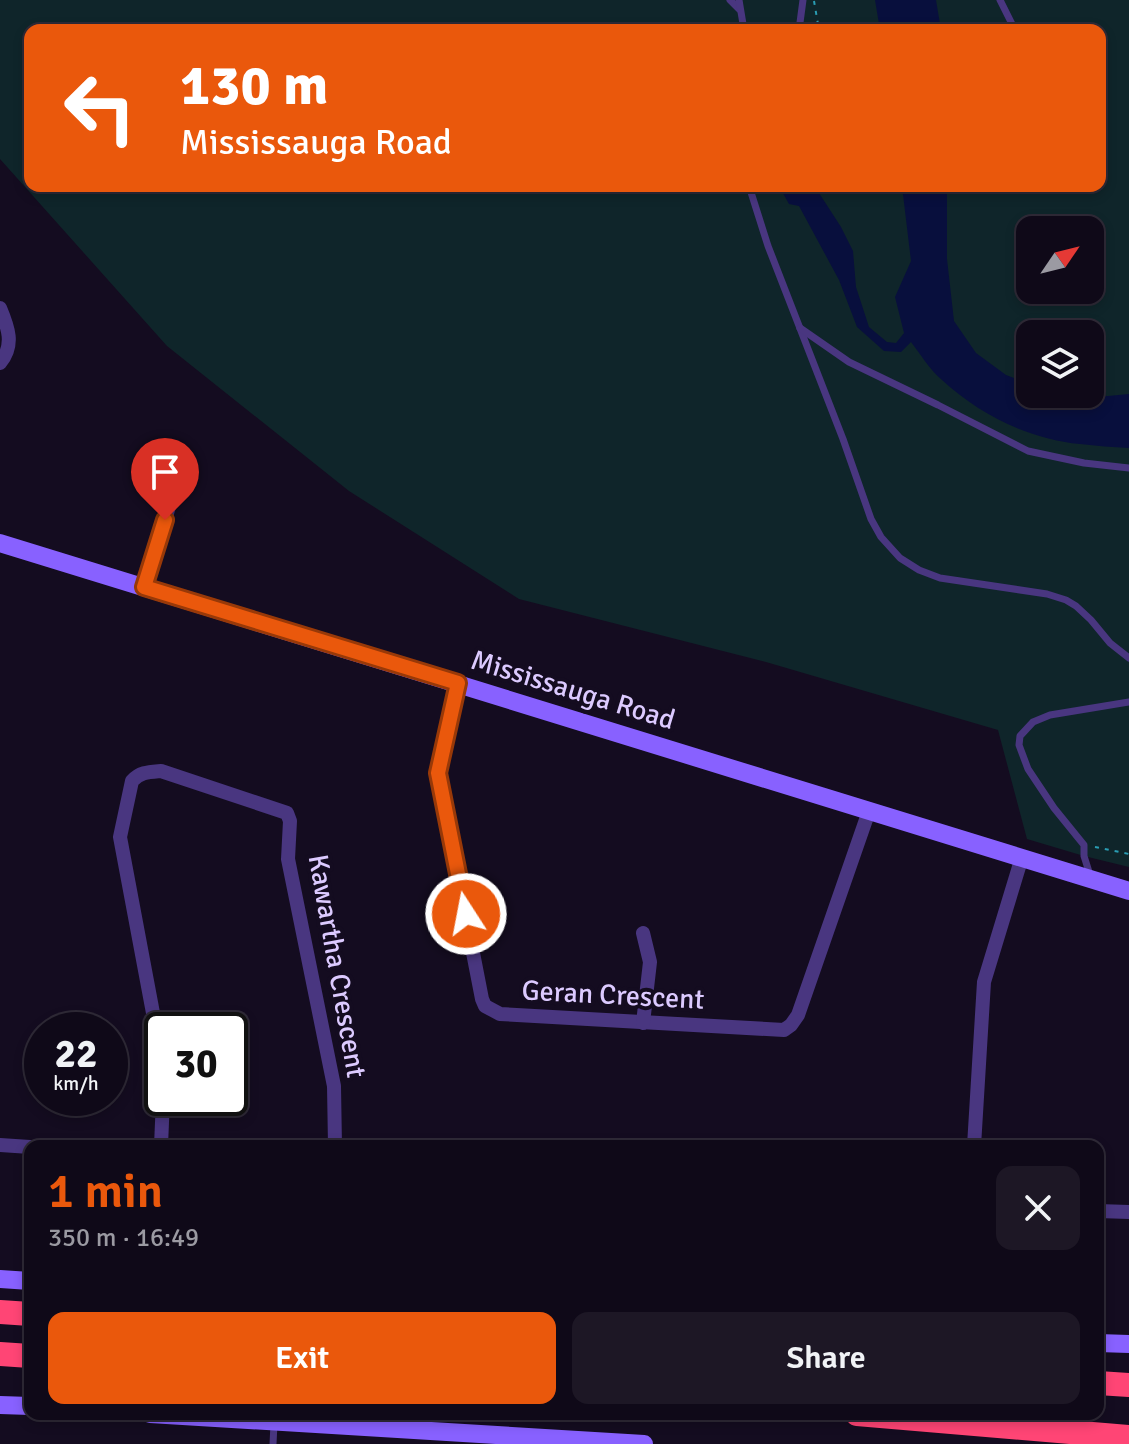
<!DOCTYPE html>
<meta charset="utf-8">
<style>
:root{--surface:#0f0918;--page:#1d1725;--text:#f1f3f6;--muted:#9b9aa2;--line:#2f2a37;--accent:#ea580c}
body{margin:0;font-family:Signika,sans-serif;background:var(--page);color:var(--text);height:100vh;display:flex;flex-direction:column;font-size:30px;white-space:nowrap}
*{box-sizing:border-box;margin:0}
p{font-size:26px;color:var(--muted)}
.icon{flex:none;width:44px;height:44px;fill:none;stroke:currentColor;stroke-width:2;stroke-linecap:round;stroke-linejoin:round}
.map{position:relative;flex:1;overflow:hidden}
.sheet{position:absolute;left:24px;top:1140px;width:1080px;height:280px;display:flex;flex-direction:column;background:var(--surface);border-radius:16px;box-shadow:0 4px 12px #0003,0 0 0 2px var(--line)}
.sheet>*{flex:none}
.hud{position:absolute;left:24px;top:24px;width:1082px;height:168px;border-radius:16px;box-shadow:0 4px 12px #0003,0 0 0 2px var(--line);background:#ea580c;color:#fff;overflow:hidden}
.needle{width:52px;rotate:55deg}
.controls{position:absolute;left:1016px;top:216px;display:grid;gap:16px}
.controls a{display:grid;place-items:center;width:88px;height:88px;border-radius:16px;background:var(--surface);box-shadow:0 4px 12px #0003,0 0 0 2px var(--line);font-size:40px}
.speed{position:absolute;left:24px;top:1012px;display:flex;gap:16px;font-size:40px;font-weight:700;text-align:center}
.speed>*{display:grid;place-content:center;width:104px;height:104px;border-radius:50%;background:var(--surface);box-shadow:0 4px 12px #0003,0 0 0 2px var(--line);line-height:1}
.speed small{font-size:20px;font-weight:400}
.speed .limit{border:4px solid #111;border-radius:12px;background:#fff;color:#111}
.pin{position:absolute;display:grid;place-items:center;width:68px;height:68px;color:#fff;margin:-82px -34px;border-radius:50% 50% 50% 0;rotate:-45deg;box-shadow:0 0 8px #0007}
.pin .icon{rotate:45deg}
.me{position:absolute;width:88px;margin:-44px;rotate:349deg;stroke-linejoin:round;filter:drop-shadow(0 0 6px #0008)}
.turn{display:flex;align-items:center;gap:28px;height:168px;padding:0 24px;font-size:36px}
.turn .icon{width:104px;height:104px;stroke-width:2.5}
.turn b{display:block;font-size:56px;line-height:68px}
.round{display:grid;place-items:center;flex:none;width:84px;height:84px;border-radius:16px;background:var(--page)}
.overview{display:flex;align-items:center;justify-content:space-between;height:136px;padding:0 24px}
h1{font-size:48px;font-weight:600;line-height:60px;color:var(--accent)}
.button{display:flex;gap:16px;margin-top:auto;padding:16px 24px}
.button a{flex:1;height:92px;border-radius:16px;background:var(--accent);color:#fff;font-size:32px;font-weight:600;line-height:92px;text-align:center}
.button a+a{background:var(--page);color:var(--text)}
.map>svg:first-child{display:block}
.green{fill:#0f252a;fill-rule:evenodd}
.water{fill:#080f3d}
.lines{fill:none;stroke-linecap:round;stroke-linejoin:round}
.path{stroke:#2a9db3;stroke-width:2;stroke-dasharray:4 6;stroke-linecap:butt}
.lane{stroke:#493680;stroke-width:7}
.street{stroke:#493680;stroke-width:14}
.secondary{stroke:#8861ff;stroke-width:18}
.highway{stroke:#ff4575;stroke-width:24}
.route-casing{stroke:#983908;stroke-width:20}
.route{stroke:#ea580c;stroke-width:14}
.labels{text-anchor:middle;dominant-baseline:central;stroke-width:8;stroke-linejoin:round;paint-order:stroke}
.street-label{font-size:28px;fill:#dccaff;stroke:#140c20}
</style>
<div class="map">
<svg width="1129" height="1444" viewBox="0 0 1129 1444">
<rect width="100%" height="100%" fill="#140c20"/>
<!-- green -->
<path class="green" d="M0,0h1129v867l-45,-11 -57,-17 -29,-109 -232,-68 -247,-63 -170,-108 -182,-145 -167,-187zM30,30h1070v156h-1070zM1030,230h60v60h-60zM1030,334h60v60h-60z"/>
<!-- water -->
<g class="water">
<path d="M875,0h61l5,30h-61z"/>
<path d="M779,186h26l14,7 22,34 12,24 3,36 13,40 18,15 9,1 8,-10 -9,-36 16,-36 -9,-75h45v73l7,62 22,32 30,22 24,9v10l78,2 21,-2v54c-16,-1 -33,-2 -49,-4 -51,-5 -100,-29 -138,-64 -12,-10 -21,-25 -31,-38l-10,10 -17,-1 -27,-24 -18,-47 -40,-74 -10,-2z"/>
</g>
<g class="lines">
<!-- path -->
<g class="path">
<path d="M814,1l5,29"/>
<path d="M1030,289l-6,2v7h3l8,-8"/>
<path d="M1095,847l34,7"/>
</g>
<!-- lane -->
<g class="lane">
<path d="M730,0l9,9"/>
<path d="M739,0l5,30"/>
<path d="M1000,0l15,30"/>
<path d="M799,30l4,-30"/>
<path d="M749,186l19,60 75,193 28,80 10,18 19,21 19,12 21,8 107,16 19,6 10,6 15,14 19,23 19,15"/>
<path d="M800,328l49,34 89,43 90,46 56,12 45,5"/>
<path d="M1090,875l-6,-19v-11l-30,-37 -26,-39 -9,-24 1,-9 13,-14 17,-7 79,-13"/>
<path d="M273,1444l1,-20"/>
</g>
<!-- street -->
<g class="street">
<path d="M0,308c8,19 15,37 0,55"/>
<path d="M144,587l28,-90"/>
<path d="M458,683l-20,90 44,226 3,7 15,8 284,16 7,-5 7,-10 71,-204"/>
<path d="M643,933l7,29 -7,61"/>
<path d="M162,1061l-42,-224 12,-56c8,-9 17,-9 29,-10l126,42 3,8 -2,38 46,227 1,60"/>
<path d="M0,1145l30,2"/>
<path d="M161,1146l2,-48"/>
<path d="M974,1146l10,-164 38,-125"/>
<path d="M1098,1211l31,1"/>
</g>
<!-- secondary -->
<g class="secondary">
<path d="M0,543l1129,348"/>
<path d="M0,1279l30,2"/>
<path d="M1098,1343l31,1"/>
<path d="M0,1405l30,1"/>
<path d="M150,1414l494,30"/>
</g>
<!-- highway -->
<g class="highway">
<path d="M0,1312l30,2"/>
<path d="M0,1354l30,2"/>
<path d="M1098,1383l31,2"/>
<path d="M857,1414l272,23"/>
</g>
</g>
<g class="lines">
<defs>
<path id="route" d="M165,520l-21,67 314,96 -20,90 28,141"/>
</defs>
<!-- route casing -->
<use href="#route" class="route-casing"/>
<!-- route -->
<use href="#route" class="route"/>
</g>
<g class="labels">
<!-- street labels -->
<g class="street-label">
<text transform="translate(573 690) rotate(17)">Mississauga Road</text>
<text transform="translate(337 966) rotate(80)">Kawartha Crescent</text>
<text transform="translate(613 995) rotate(3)">Geran Crescent</text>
</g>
</g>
</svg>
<div class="controls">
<a><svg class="needle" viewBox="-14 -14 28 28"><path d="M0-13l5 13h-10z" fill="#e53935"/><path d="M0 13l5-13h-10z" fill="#9b9aa2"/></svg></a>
<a><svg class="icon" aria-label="layers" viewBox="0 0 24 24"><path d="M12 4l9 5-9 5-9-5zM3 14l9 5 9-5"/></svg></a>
</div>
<div class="speed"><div>22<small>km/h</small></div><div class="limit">30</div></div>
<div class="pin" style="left:165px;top:520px;background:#d93025"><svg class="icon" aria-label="arrive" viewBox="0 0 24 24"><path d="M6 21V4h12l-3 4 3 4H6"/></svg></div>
<svg class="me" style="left:466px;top:914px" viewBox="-20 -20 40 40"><circle r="17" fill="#ea580c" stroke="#fff" stroke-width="3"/><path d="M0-11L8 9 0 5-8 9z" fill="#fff"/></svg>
<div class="hud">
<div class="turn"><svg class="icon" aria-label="left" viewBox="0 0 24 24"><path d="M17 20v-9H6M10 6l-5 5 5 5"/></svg><div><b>130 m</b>Mississauga Road</div></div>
</div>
<section class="sheet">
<div class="overview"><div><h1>1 min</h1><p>350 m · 16:49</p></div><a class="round"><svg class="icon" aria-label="close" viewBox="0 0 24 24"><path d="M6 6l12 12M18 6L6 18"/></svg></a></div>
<div class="button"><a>Exit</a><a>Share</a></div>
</section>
</div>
